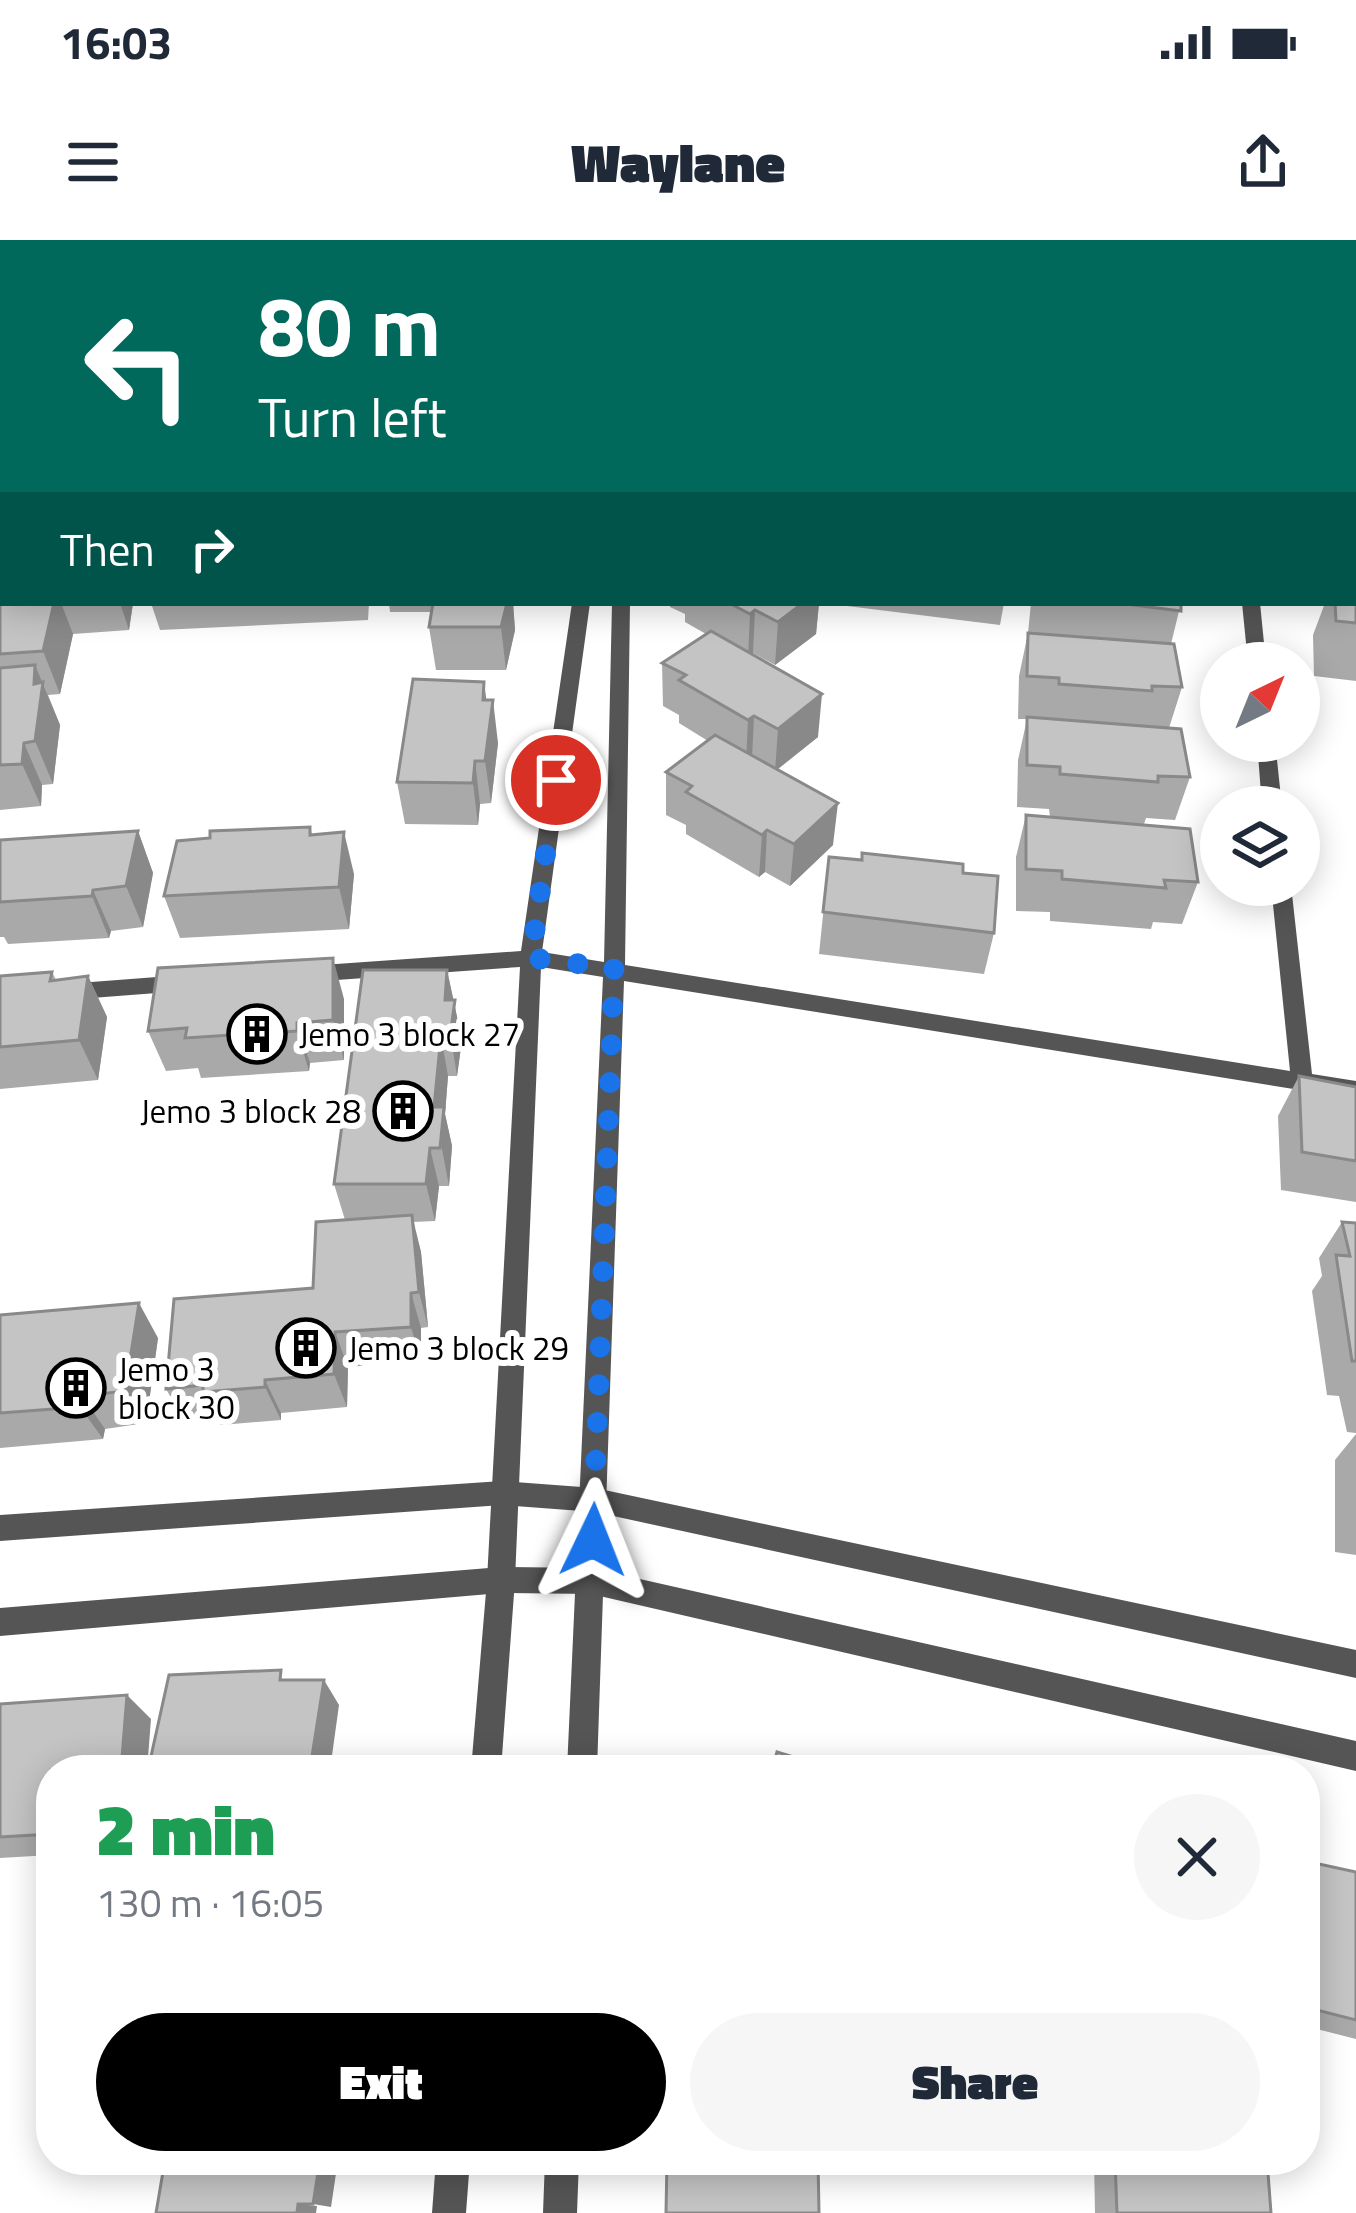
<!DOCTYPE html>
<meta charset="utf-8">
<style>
:root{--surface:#fff;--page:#f6f6f7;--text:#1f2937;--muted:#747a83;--accent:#000}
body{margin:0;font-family:"Titillium Web",sans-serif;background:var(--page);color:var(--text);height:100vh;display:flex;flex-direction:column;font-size:45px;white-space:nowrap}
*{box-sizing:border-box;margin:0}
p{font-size:39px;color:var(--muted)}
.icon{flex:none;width:66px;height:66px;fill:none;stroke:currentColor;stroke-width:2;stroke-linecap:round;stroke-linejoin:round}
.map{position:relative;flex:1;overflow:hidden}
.panel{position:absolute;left:36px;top:1515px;width:1284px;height:420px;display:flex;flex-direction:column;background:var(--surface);border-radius:48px;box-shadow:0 6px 30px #0003}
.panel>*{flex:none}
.top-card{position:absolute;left:0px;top:0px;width:1356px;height:366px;box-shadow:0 6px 30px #0003;background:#00695c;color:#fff;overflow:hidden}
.needle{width:78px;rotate:43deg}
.fabs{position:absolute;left:1200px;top:402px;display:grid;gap:24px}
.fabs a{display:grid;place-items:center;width:120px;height:120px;border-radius:50%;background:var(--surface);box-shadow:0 6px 30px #0003;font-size:60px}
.pin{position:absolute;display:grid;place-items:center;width:102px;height:102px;color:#fff;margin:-51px;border:6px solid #fff;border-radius:50%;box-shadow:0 3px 12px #0007}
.me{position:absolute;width:132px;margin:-66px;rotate:2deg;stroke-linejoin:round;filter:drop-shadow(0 0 9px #0008)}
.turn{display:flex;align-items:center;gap:42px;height:252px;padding:0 60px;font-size:54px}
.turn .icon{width:156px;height:156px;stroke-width:2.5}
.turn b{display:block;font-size:84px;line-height:102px}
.then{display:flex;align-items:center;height:114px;padding:0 60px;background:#0003;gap:24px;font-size:45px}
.round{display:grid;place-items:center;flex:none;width:126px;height:126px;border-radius:63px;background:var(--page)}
.overview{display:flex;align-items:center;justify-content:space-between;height:204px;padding:0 60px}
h1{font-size:72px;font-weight:800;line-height:90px;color:#1e9e55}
.action{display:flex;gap:24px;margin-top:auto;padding:24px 60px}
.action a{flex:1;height:138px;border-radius:72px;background:var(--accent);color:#fff;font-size:48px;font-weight:800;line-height:138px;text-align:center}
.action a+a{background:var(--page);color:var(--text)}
.status{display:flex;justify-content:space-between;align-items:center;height:84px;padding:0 60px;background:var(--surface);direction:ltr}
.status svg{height:33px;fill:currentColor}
header{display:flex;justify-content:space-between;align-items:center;height:156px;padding:0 60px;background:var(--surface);font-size:54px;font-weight:800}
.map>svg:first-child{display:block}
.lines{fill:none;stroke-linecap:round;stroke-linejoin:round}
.service{fill:#555;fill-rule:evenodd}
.minor{fill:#555;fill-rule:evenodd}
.tertiary{fill:#555;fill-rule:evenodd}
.wall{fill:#a9a9a9}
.shaded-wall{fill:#898989}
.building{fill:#c4c4c4;stroke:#898989;stroke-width:3}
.route{stroke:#1a73e8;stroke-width:21;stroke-dasharray:0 37.8}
.labels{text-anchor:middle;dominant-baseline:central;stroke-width:12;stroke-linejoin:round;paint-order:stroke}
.poi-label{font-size:33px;fill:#000;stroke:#fff;text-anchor:start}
</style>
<div class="status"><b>16:03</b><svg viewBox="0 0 49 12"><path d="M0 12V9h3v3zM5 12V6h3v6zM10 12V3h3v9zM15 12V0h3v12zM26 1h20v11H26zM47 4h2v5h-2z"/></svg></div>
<header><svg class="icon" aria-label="menu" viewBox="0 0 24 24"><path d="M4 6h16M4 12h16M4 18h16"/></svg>Waylane<svg class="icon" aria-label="share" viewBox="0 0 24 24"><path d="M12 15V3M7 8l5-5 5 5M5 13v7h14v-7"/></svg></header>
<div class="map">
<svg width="1356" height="1973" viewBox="0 0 1356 1973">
<rect width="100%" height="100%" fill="#fff"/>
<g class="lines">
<!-- service -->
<path class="service" d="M3,276v10l-3,1v-10z"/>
<!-- minor -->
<g class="minor">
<path d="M943,0h12l2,2 -17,1z"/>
<path d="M1110,0h15l2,3h-15z"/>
<rect x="1353" y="19" width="3" height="8"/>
<path d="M0,27l3,1v9l-3,-1z"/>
<path d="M3,317v10l-3,1v-10z"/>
<path d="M572,363h18l-48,349 62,10 8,-359h18l-5,362 665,106 -19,-186h20l21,189 44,7v18l-732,-118 -27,789h-30l36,-793 -62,-10 -26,613 -14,190h-30l16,-190 33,-613 -212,15 -11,-8 11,-8 213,-15z"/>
<path d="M1242,363h18l6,60h-18z"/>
<path d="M1257,501h18l7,66h-20z"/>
<path d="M183,735l11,8 -11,8 -183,14v-16z"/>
<path d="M436,1920h34l-4,53h-34z"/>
<path d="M545,1920h34l-2,53h-34z"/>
</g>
<!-- tertiary -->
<g class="tertiary">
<path d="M502,1241l93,7 761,162v28l-761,-166 -93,-7 -502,36v-26z"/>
<path d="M501,1327l90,1 765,173v30l-765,-177 -90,-1 -501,43v-28z"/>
</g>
</g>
<!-- wall -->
<g class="wall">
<path d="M0,35l3,1v74l-3,-1z"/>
<path d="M0,342l3,21h130l-4,27 -56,4 -13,60 -12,1 12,30 -7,59 -11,1 -1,21 -41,4z"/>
<path d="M1356,342v99l-42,-5 -1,-41 12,-32h28z"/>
<path d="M151,363h218l-1,17 -208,10z"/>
<path d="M389,363h124l2,27 -9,40h-70l-7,-43 3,-15h-42z"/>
<path d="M670,363h149l-3,31 -41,31 -22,-12 -1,2 66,82 -41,33 56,75 -43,41 -25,-14 -6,5 -73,-43v-9l-20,-10v-43l42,-31 -29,-18v-8l-16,-9 -1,-43 44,-29 -21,-12v-8l-15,-7z"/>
<path d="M823,363h181l-4,22z"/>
<path d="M1031,363h150l-10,41 11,43 -13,41 21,49 -15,43 -29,-2 -2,6 -94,-7 -1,-8 -32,-2 1,-47 9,-41h-9l1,-43 9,-43z"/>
<path d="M487,460l11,43 -7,60 -11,1 -2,21 -73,-1 -8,-42z"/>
<path d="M1026,575l172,67 -16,42 -29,-2 -2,7 -101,-8v-9l-34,-1v-54z"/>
<path d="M310,587l2,8 42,39 -5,55 -169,9 -16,-42z"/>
<path d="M138,591l15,42 -10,54 -32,4 -2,7 -101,6 -4,-7h-4v-97z"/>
<path d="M829,617l134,16 31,60 -10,41 -165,-20z"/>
<path d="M447,730l15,70 -5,36h-9l-3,38 7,32 -3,40h-10l-4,35 -22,1 8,30 7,75 -7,1v33l-73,6 -1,40 -66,6v7l-60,5 -4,-6 -32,3 -19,-33 147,-101 32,-68 -11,-36z"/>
<path d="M52,732l4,8 32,-4 19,41 -9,63 -98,9v-113z"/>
<path d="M344,759v61l-34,3 -1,8 -108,7 -3,-10 -32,3 -18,-40z"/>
<path d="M1299,836l57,11v115l-75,-12 -3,-74z"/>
<path d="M1342,982l14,1v210l-9,-1 -8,-36 -12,-1 -15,-104 10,-15 -3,-18z"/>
<path d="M0,1075l158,23 -12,85 -41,6 -2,10 -103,9z"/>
<path d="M1356,1194v121l-21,-3v-92z"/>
<path d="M0,1464l151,15 -100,51v85l-51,3z"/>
<path d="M1305,1621l51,11v167l-51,-13z"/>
<path d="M1094,1920h173l4,53h-176z"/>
</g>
<!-- shaded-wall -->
<g class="shaded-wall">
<path d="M54,363h7l12,31 -13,60 -17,-43z"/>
<path d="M120,363h13l-4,27z"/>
<path d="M507,363h6l2,27 -9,40 -5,-43z"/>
<path d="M803,363h16l-3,31 -41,31 3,-43z"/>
<path d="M755,370l-2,43 -5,4 2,-43z"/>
<path d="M35,425l25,60 -7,59 -18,-43z"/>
<path d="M484,442l6,44 3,-26 5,43 -7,60 -6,-42z"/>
<path d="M822,454l-4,43 -43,34 3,-42z"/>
<path d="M754,476l-2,43 -6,4 2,-43z"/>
<path d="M24,503l18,42 -1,21 -19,-42z"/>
<path d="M475,521l5,43 -2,21 -5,-42z"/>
<path d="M838,563l-5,42 -43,41 4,-42z"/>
<path d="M767,590l-2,42 -6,5 3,-42z"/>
<path d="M138,591l15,42 -10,54 -17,-41z"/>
<path d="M344,592l10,42 -5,55 -10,-42z"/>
<path d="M93,650l18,41 -2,7 -17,-42z"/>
<path d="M333,718l11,41v61l-11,-40z"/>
<path d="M447,730l15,70 -5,36 -12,-76z"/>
<path d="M88,736l19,41 -9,63 -19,-40z"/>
<path d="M297,783l13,40 -1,8 -12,-40z"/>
<path d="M441,796l7,40 -3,38 7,32 -3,40 -15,-79z"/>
<path d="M430,908l9,38 -4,35 -9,-37z"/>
<path d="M412,975l9,37 7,75 -9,-35z"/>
<path d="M411,1053l10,35v33l-10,-34z"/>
<path d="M139,1063l19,35 -12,85 -21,-32z"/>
<path d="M335,1092l13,35 -1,40 -13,-33z"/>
<path d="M265,1140l16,33v7l-16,-33z"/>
<path d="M82,1156l23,33 -2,10 -23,-32z"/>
<path d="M324,1440l15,25 -9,65 -20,-1z"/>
<path d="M127,1455l24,24 -4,51h-26z"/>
<path d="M320,1920h18l-7,47 -18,-3z"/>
<path d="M298,1964l19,2 -1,7h-19z"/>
</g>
<!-- building -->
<g class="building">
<path d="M0,35l3,1v37l-3,-1z"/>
<path d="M0,342h3v21h51l-11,48 -43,3z"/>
<path d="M1353,342h3v41l-20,-2 -1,-18h18z"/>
<path d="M433,363h74l-6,24h-72z"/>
<path d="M729,363h74l-25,19 -23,-12 -5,4z"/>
<path d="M1118,363h63v8z"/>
<path d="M711,391l111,63 -44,35 -24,-13 -6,4 -69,-40 7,-5 -24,-12z"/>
<path d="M1028,393l146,11 8,43 -30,-1v5l-93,-7v-6l-32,-2z"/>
<path d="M35,425l-1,19 9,-2 -8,59 -11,2 -2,21 -22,1v-97z"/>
<path d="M413,439l71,3 -1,18h10l-8,61h-10l-2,22 -76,-1z"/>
<path d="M1027,477l154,12 9,48 -32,-1v6l-98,-8v-7l-33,-2z"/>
<path d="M715,495l123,68 -44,41 -27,-14 -5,5 -76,-43 6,-6 -26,-14z"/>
<path d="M1026,575l164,14 8,53 -34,-2 2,8 -104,-9v-8l-36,-2z"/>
<path d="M310,587v8l34,-3 -5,55 -175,9 13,-55 33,-3v-7z"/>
<path d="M138,591l-12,55 -33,4 -1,6 -92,6v-62z"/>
<path d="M862,613l101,11v9l35,3 -4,57 -171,-21 6,-55 33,3z"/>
<path d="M333,718v62l-36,3v8l-112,7 2,-10 -39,3 10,-63z"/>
<path d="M363,730h84l-2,30h10l-5,36h-9l-7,71h10l-4,41h-10l-4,36h-92z"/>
<path d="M52,732l-2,9 38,-5 -9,64 -79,7v-71z"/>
<path d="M1299,836l57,11v74l-54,-9z"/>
<path d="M412,975l7,77 -8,1v34l-76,5 -1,42 -69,6v7l-62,5v-7l-37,4 8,-90 139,-11 3,-66z"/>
<path d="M1342,982l14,1v138h-4l-16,-106 14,1z"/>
<path d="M139,1063l-14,88 -43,5 -2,11 -80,6v-98z"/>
<path d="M281,1430l-1,10h44l-14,89 44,1h-206l21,-95z"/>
<path d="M127,1455l-6,75h-70v64l-51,3v-133z"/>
<path d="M777,1512l59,18h-64z"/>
<path d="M1305,1621l51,11v148l-51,-13z"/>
<path d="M165,1920h155l-7,44h-15l-1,9h-141z"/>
<path d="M667,1920h151l1,53h-153z"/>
<path d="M1115,1920h152l4,53h-154z"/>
</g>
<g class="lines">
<!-- route -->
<path class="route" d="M556,540l-25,178 83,10 -21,572"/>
</g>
<!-- icons -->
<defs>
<symbol id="building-ring" viewBox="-11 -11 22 22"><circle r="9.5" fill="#fff" stroke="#000" stroke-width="1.5"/><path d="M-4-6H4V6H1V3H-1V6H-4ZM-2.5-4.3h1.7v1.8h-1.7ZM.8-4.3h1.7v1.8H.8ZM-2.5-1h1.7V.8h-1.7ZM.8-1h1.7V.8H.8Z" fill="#000"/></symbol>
</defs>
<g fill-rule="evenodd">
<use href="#building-ring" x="224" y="761" width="66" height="66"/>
<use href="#building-ring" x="370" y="838" width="66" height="66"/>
<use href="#building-ring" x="273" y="1075" width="66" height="66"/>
<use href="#building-ring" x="43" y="1115" width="66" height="66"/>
</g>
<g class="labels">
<!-- poi labels -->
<g class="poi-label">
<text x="299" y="794">Jemo 3 block 27</text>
<text x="361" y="871" text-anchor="end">Jemo 3 block 28</text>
<text x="348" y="1108">Jemo 3 block 29</text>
<text x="118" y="1129">Jemo 3<tspan x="118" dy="38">block 30</tspan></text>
</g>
</g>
</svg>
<div class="fabs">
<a><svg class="needle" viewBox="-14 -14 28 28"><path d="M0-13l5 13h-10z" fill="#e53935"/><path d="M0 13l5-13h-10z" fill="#747a83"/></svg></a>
<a><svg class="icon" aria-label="layers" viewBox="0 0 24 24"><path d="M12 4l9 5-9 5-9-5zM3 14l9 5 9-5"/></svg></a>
</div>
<div class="pin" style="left:556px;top:540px;background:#d93025"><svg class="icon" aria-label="arrive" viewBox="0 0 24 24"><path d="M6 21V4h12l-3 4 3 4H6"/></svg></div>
<svg class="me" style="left:593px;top:1300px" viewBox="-20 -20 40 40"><path d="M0-17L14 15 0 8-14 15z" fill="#1a73e8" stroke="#fff" stroke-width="4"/></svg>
<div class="top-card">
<div class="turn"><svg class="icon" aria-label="left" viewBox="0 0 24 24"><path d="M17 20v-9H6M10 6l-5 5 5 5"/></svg><div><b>80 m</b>Turn left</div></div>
<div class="then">Then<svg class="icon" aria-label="right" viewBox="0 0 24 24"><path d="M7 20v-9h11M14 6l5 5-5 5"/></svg></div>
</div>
<section class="panel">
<div class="overview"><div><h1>2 min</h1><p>130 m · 16:05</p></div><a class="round"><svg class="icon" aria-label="close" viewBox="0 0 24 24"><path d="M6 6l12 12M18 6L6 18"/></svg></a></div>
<div class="action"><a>Exit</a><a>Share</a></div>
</section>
</div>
